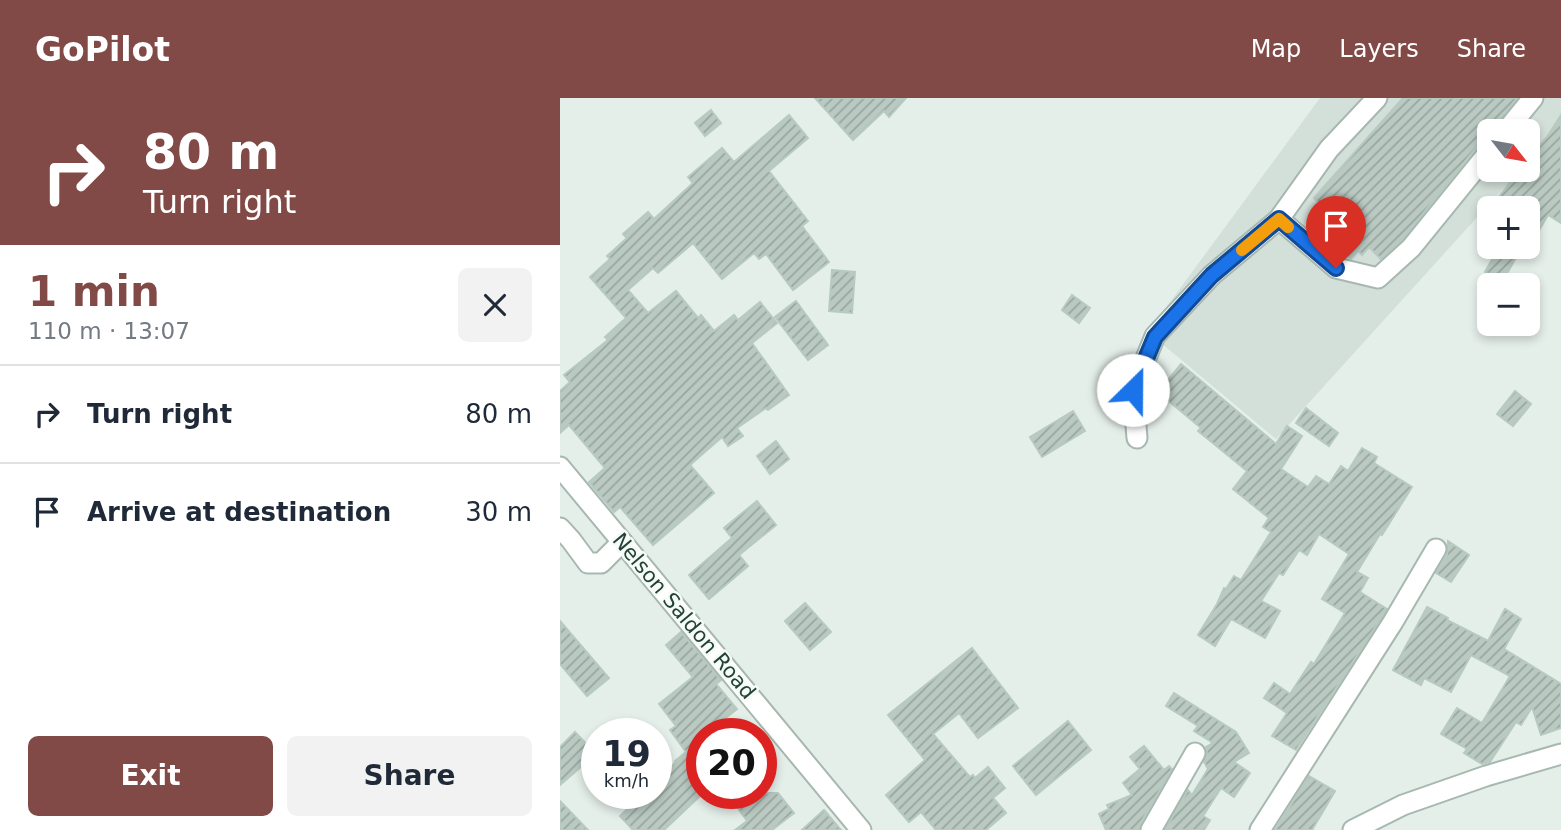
<!DOCTYPE html>
<meta charset="utf-8">
<style>
:root{--surface:#fff;--page:#f2f2f3;--text:#1f2937;--muted:#747a83;--line:#e0e1e3;--accent:#824a46}
body{margin:0;font-family:"DejaVu Sans",sans-serif;background:var(--page);color:var(--text);height:100vh;display:flex;flex-direction:column;font-size:26px;white-space:nowrap}
*{box-sizing:border-box;margin:0}
p{font-size:23px;color:var(--muted)}
.icon{flex:none;width:38px;height:38px;fill:none;stroke:currentColor;stroke-width:2;stroke-linecap:round;stroke-linejoin:round}
.map{position:relative;flex:1;overflow:hidden}
.sheet{display:flex;flex-direction:column;background:var(--surface);width:560px}
.sheet>*{flex:none}
.top-card{background:#824a46;color:#fff;overflow:hidden}
.needle{width:46px;rotate:121deg}
.tools{position:absolute;left:917px;top:21px;display:grid;gap:14px}
.tools a{display:grid;place-items:center;width:63px;height:63px;border-radius:10px;background:var(--surface);box-shadow:0 4px 10px #0003;font-size:35px}
.speed{position:absolute;left:21px;top:620px;display:flex;gap:14px;font-size:35px;font-weight:700;text-align:center}
.speed>*{display:grid;place-content:center;width:91px;height:91px;border-radius:50%;background:var(--surface);box-shadow:0 4px 10px #0003;line-height:1}
.speed small{font-size:18px;font-weight:400}
.speed .limit{border:10px solid #d22;background:#fff;color:#111}
.pin{position:absolute;display:grid;place-items:center;width:60px;height:60px;color:#fff;margin:-72px -30px;border-radius:50% 50% 50% 0;rotate:-45deg;box-shadow:0 0 7px #0007}
.pin .icon{rotate:45deg}
.me{position:absolute;width:77px;margin:-38px;rotate:23deg;stroke-linejoin:round;filter:drop-shadow(0 0 5px #0008)}
.turn{display:flex;align-items:center;gap:24px;height:147px;padding:0 28px;font-size:32px}
.turn .icon{width:91px;height:91px;stroke-width:2.5}
.turn b{display:block;font-size:49px;line-height:60px}
.round{display:grid;place-items:center;flex:none;width:74px;height:74px;border-radius:10px;background:var(--page)}
.overview{display:flex;align-items:center;justify-content:space-between;height:119px;padding:0 28px}
h1{font-size:42px;font-weight:600;line-height:52px;color:var(--accent)}
.primary-button{display:flex;gap:14px;margin-top:auto;padding:14px 28px}
.primary-button a{flex:1;height:80px;border-radius:10px;background:var(--accent);color:#fff;font-size:28px;font-weight:600;line-height:80px;text-align:center}
.primary-button a+a{background:var(--page);color:var(--text)}
ul{padding:0;list-style:none}
li{display:flex;align-items:center;gap:21px;height:98px;padding:0 28px;border-top:2px solid var(--line)}
li div{flex:1}
li b{display:block;font-size:26px}
li em{font-style:normal}
header{display:flex;align-items:center;gap:42px;box-sizing:border-box;height:98px;padding:0 35px;background:var(--accent);color:#fff}
header strong{font-size:33px}
nav{display:flex;gap:38px;margin-inline-start:auto;font-size:24px}
main{display:flex;flex:1;min-height:0}
.map>svg:first-child{display:block}
.built{fill:#d3dfd9}
.building{fill:url(#building-hatch);stroke:#b7cac0;stroke-width:2}
.lines{fill:none;stroke-linecap:round;stroke-linejoin:round}
.minor-casing{stroke:#a7b8b1;stroke-width:23}
.minor{stroke:#fff;stroke-width:19}
.route-casing{stroke:#114b97;stroke-width:18}
.route{stroke:#1a73e8;stroke-width:12}
.slow{stroke:#f59e0b;stroke-width:12}
.labels{text-anchor:middle;dominant-baseline:central;stroke-width:5;stroke-linejoin:round;paint-order:stroke}
.street-label{font-size:21px;fill:#234338;stroke:#f6fbf8}
</style>
<header>
<strong>GoPilot</strong>
<nav><a>Map</a><a>Layers</a><a>Share</a></nav>
</header>
<main>
<section class="sheet">
<div class="top-card">
<div class="turn"><svg class="icon" aria-label="right" viewBox="0 0 24 24"><path d="M7 20v-9h11M14 6l5 5-5 5"/></svg><div><b>80 m</b>Turn right</div></div>
</div>
<div class="overview"><div><h1>1 min</h1><p>110 m · 13:07</p></div><a class="round"><svg class="icon" aria-label="close" viewBox="0 0 24 24"><path d="M6 6l12 12M18 6L6 18"/></svg></a></div>
<ul>
<li><svg class="icon" aria-label="right" viewBox="0 0 24 24"><path d="M7 20v-9h11M14 6l5 5-5 5"/></svg><div><b>Turn right</b></div><em>80 m</em></li>
<li><svg class="icon" aria-label="arrive" viewBox="0 0 24 24"><path d="M6 21V4h12l-3 4 3 4H6"/></svg><div><b>Arrive at destination</b></div><em>30 m</em></li>
</ul>
<div class="primary-button"><a>Exit</a><a>Share</a></div>
</section>
<div class="map">
<svg width="1001" height="732" viewBox="0 0 1001 732">
<defs>
<pattern id="building-hatch" width="6" height="6" patternUnits="userSpaceOnUse" patternTransform="scale(1.75)"><rect width="6" height="6" fill="#bacac3"/><path d="M-1 1l2-2M0 6l6-6M5 7l2-2" fill="none" stroke="#97a69f"/></pattern>
</defs>
<rect width="100%" height="100%" fill="#e5efea"/>
<!-- built -->
<path class="built" d="M760,0h241v27l-33,36v-30h-39v39h31l-244,269 -128,-107z"/>
<!-- building -->
<g class="building">
<path d="M255,0h91l-17,19 -5,-6 -31,29z"/>
<path d="M843,0h114l-20,25 -3,8h-5v9l-5,1 -5,3 -78,97 -20,18 -12,-12 -7,8 -4,-4 -7,8 -13,-12 7,-7 -24,-23 6,-6 -13,-13z"/>
<path d="M151,12l10,13 -16,13 -10,-13z"/>
<path d="M229,17l19,23 -39,33 39,50 -6,5 27,36 -36,28 -27,-36 -7,5 -5,-6 -32,26 -29,-36 -35,30 -5,-5 -25,22 20,23 28,-22 22,27 3,-3 13,16 20,-16 4,5 22,-18 17,21 -25,20 37,52 -21,15 -2,-2 -29,20 6,8 -15,10 -6,-9 -32,28 24,28 -61,52 -33,-38 -6,5 -25,-30 16,-14 -36,-43 -9,8v-42l10,-9 -6,-7 44,-35 -3,-3 21,-19 -36,-41 20,-18 -3,-3 20,-18 -4,-4 25,-22 6,7 39,-36 -5,-6 34,-29 12,14z"/>
<path d="M1001,17v108l-13,-8 -20,34v-41h-24l-9,-6 24,-32h9v-23l6,5 13,-15z"/>
<path d="M939,149h23l-20,35 -17,-10z"/>
<path d="M272,172l23,2 -3,41 -23,-2z"/>
<path d="M512,197l18,13 -11,15 -17,-13z"/>
<path d="M236,203l32,44 -20,15 -33,-43z"/>
<path d="M621,266l95,80 11,-18 15,10 -21,33 27,18 8,-11 13,8 12,-18 7,5 14,-23 15,9 -3,6 38,24 -30,48 -2,-1 -23,38 11,6 -8,14 27,17 -91,141 -24,-14 15,-23 -23,-15 10,-15 16,11 21,-32 3,2 31,-51 -23,-14 27,-45 -30,-20 -12,21 -8,-5 -16,25 -4,-2 -18,28 19,10 -15,27 -34,-19 -16,27 -17,-11 19,-31 7,-16 2,1 8,-13 7,4 30,-48 -8,-5 6,-9 -36,-29 14,-18 -49,-40 3,-3 -43,-36z"/>
<path d="M955,293l16,13 -18,22 -16,-12z"/>
<path d="M746,310l32,25 -9,13 -33,-23z"/>
<path d="M513,313l12,20 -43,26 -12,-20z"/>
<path d="M216,343l13,18 -19,15 -13,-18z"/>
<path d="M197,403l19,24 -37,30 9,11 -39,33 -20,-24 43,-37 -8,-10z"/>
<path d="M888,443l21,14 -18,27 -15,-9 11,-18z"/>
<path d="M245,505l26,29 -21,18 -25,-29z"/>
<path d="M867,509l21,11 -1,2 41,21 17,-32 16,10 -17,30 57,35v44l-20,7 -9,-28 -11,18 -5,-3 -26,40 -8,2 -18,-11 3,-4 -26,-15 16,-26 25,15 28,-47 -39,-21 -20,37 -27,-14 -3,7 -28,-15z"/>
<path d="M0,523l49,57 -22,18 -27,-32z"/>
<path d="M121,534l40,48 -5,4 21,25 -14,11 9,13h-30v61l-38,36h-31l-13,-14 24,-23h12v-12l20,-19 -1,-1 11,-9 -16,-22 6,-4 -17,-22 34,-27 -27,-32z"/>
<path d="M412,550l46,60 -40,30 -19,-25 -26,21 37,43 3,-2 2,3 13,-11 17,21 -12,10 13,15 -20,17h-50l-15,-18 -12,10 -23,-27 39,-35 -37,-45z"/>
<path d="M614,595l62,39 13,21 -15,9 16,11 -16,24 -13,-9 -18,28 7,4 -6,10h-39l23,-40 4,5 16,-26 -4,-7 3,-8 -1,-7 7,-4 -19,-12 4,-5 -32,-20z"/>
<path d="M508,623l23,29 -55,45 -23,-29z"/>
<path d="M15,634l22,23v7l-10,9 -5,-5 -22,19v-38z"/>
<path d="M584,648l20,24 5,-4 3,3 -32,55 -1,6h-33l-7,-16 10,-5 -2,-4 25,-10 -9,-12 17,-14 -10,-12z"/>
<path d="M749,678l26,15 -23,39h-37z"/>
<path d="M201,688l6,7h11l16,20 -22,17h-37l12,-9 -20,-28h34z"/>
<path d="M0,703l28,29h-28z"/>
<path d="M264,712l17,20h-39z"/>
</g>
<g class="lines">
<defs>
<g id="minor">
<path d="M817,0l-48,51 -50,70 57,49 42,10 33,-30 78,-96"/>
<path d="M946,33l27,-33"/>
<path d="M577,340l-4,-48 22,-54 57,-61 67,-56"/>
<path d="M0,369l301,363"/>
<path d="M0,430l11,12 17,23h13l21,-21"/>
<path d="M591,732l44,-77"/>
<path d="M700,732l133,-208 43,-73"/>
<path d="M793,732l50,-25 83,-29 75,-22"/>
</g>
</defs>
<!-- minor casing -->
<use href="#minor" class="minor-casing"/>
<!-- minor -->
<use href="#minor" class="minor"/>
</g>
<g class="lines">
<defs>
<path id="route" d="M573,292l22,-53 57,-62 67,-56 57,49"/>
</defs>
<!-- route casing -->
<use href="#route" class="route-casing"/>
<!-- route -->
<use href="#route" class="route"/>
<!-- slow -->
<path class="slow" d="M682,152l37,-31 9,8"/>
</g>
<g class="labels">
<!-- street labels -->
<g class="street-label">
<text transform="translate(124 518) rotate(50)">Nelson Saldon Road</text>
</g>
</g>
</svg>
<div class="tools">
<a><svg class="needle" viewBox="-14 -14 28 28"><path d="M0-13l5 13h-10z" fill="#e53935"/><path d="M0 13l5-13h-10z" fill="#747a83"/></svg></a>
<a>+</a>
<a>−</a>
</div>
<div class="speed"><div>19<small>km/h</small></div><div class="limit">20</div></div>
<div class="pin" style="left:776px;top:170px;background:#d93025"><svg class="icon" aria-label="arrive" viewBox="0 0 24 24"><path d="M6 21V4h12l-3 4 3 4H6"/></svg></div>
<svg class="me" style="left:573px;top:292px" viewBox="-20 -20 40 40"><circle r="19" fill="#fff"/><path d="M0-13L10 11 0 6-10 11z" fill="#1a73e8"/></svg>
</div>
</main>
